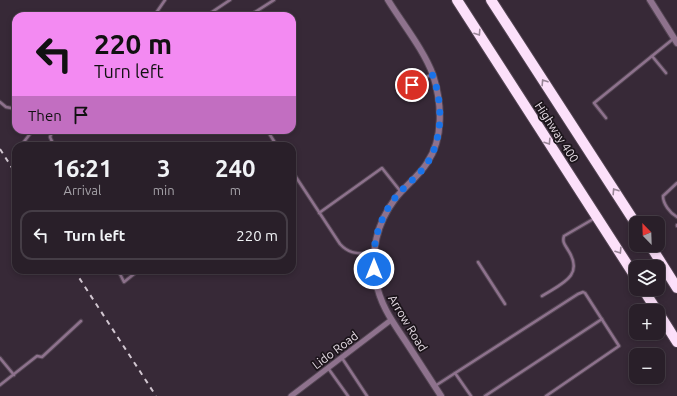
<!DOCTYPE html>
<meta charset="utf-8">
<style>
:root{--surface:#291f29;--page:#352c35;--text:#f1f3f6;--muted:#a5a2a8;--line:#453d46}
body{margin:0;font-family:Ubuntu,sans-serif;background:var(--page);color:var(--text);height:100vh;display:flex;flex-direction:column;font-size:15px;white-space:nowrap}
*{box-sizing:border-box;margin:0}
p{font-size:13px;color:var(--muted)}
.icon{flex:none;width:22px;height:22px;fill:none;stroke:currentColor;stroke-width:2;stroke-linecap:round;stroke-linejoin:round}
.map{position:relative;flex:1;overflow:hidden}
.sheet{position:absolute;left:12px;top:142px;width:284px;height:132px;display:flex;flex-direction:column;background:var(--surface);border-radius:12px;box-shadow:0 2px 6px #0003,0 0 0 1px var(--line)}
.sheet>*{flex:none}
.guide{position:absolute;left:12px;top:12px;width:284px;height:122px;border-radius:12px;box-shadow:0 2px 6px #0003,0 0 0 1px var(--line);background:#f38af2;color:#111;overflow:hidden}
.needle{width:26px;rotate:337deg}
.tools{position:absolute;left:629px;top:216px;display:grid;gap:8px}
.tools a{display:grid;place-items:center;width:36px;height:36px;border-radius:8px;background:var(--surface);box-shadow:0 2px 6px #0003,0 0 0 1px var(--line);font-size:20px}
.pin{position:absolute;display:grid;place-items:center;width:34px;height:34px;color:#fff;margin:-17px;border:2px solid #fff;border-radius:50%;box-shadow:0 1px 4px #0007}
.me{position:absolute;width:44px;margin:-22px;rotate:0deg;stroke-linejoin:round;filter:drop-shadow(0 0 3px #0008)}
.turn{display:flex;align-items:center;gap:14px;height:84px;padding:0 16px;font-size:18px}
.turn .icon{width:52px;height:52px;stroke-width:2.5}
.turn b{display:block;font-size:28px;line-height:34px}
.then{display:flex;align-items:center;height:38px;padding:0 16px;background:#0003;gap:8px;font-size:15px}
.eta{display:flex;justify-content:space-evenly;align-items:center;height:68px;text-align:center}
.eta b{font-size:24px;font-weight:600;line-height:28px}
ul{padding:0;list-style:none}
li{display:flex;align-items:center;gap:12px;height:50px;margin:0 8px 6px;padding:0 8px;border:2px solid var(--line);border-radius:12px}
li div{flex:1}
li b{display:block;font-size:15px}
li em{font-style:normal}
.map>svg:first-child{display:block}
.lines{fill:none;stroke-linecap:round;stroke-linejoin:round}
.service-casing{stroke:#534553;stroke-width:4.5}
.minor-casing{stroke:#534553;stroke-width:7}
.tertiary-casing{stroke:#534553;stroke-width:8}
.motorway-casing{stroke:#534553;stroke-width:12}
.service{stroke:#8e728d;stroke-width:2.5}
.minor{stroke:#8e728d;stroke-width:5}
.tertiary{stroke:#8e728d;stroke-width:6}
.motorway{stroke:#fce0fa;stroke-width:10}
.rail{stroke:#d1c6d0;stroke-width:2;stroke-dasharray:5 5;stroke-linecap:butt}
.oneway{stroke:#978495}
.route{stroke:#1a73e8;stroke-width:7;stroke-dasharray:0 12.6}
.labels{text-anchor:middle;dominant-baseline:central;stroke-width:3.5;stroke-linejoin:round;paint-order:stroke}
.street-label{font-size:12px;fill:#e5dbe4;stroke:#1b141a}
</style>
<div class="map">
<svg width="677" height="396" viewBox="0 0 677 396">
<rect width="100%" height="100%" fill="#372937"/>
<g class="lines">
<defs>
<g id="service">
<path d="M154,16l11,-16"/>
<path d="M206,16l24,-16"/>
<path d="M249,16l25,-16"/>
<path d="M652,56l14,17"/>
<path d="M403,90l29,-16"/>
<path d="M0,102l6,5 10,2"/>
<path d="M606,118l-12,-15 79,-64"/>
<path d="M53,130l-3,7 4,9"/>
<path d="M267,130l10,16"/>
<path d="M23,146v-3l10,-13"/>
<path d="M292,171l48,73c10,11 19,9 33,10"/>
<path d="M677,183l-14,13c0,8 7,17 14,21"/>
<path d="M319,213l63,-45 19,24"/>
<path d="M677,225v1"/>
<path d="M478,262l27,42"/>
<path d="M110,270l8,1"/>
<path d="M118,270l6,12 15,-12"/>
<path d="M542,296c19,-12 43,-20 26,-46 -3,-5 -6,-8 -4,-14l31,-18"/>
<path d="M0,358l14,17"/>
<path d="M342,358l25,38"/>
<path d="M328,368l20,28"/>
<path d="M455,373l16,23"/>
<path d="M0,385l37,-29 5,1 39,-36"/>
<path d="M435,386l143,-92 5,-2 2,1 34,53 -73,50"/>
<path d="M485,396l117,-77"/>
</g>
<path id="minor" d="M291,396l100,-76"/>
<g id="tertiary">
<path d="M388,0c14,23 36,50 45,75 9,28 11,63 -6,88 -8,13 -22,23 -32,36 -18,24 -25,53 -19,82 4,25 19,44 32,64 11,17 22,34 33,51"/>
<path d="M650,0l27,43"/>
</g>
<g id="motorway">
<path d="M457,0l179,278"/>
<path d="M491,0l145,224"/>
<path d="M650,245l27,43"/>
<path d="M643,289l14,22"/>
<path d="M658,312l19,30"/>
</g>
</defs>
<!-- service casing -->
<use href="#service" class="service-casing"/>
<!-- minor casing -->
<use href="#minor" class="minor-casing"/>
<!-- tertiary casing -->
<use href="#tertiary" class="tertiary-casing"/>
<!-- motorway casing -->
<use href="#motorway" class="motorway-casing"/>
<!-- service -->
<use href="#service" class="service"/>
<!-- minor -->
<use href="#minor" class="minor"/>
<!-- tertiary -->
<use href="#tertiary" class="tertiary"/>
<!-- motorway -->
<use href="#motorway" class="motorway"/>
<!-- rail -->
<g class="rail">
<path d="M0,149l16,25"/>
<path d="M74,270l82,126"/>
</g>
</g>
<!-- one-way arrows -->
<defs><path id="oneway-chevron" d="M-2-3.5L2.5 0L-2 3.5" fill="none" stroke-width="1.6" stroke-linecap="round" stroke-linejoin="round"/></defs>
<g class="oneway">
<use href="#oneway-chevron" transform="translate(478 33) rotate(57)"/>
<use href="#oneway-chevron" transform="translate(544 82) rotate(-123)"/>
<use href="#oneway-chevron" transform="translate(548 142) rotate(57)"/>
<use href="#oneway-chevron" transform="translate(615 191) rotate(-123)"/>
<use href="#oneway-chevron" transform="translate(619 251) rotate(57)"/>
</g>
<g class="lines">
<!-- route -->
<path class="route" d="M374,269c-2,-26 5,-50 21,-71 10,-13 24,-22 33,-36 15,-25 15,-61 4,-88l-20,11"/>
</g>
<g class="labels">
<!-- street labels -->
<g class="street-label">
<text transform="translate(557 132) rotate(57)">Highway 400</text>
<text transform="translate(408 323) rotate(59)">Arrow Road</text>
<text transform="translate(335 350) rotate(-37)">Lido Road</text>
</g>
</g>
</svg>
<div class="tools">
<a><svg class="needle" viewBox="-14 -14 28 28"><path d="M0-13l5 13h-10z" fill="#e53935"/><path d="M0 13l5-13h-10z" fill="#a5a2a8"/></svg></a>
<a><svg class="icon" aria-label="layers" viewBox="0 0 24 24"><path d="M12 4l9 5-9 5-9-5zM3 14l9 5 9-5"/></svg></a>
<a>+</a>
<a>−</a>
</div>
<div class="pin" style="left:412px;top:85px;background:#d93025"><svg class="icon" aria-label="arrive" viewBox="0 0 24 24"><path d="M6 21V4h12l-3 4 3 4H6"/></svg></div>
<svg class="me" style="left:374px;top:269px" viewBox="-20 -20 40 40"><circle r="17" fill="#1a73e8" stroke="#fff" stroke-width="3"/><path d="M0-11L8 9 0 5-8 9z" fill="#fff"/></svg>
<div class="guide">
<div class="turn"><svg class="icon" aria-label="left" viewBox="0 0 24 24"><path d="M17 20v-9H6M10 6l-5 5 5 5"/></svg><div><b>220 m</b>Turn left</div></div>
<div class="then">Then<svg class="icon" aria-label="arrive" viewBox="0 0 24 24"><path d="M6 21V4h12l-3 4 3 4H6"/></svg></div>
</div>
<section class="sheet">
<div class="eta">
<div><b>16:21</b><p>Arrival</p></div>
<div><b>3</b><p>min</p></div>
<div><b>240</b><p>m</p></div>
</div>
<ul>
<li><svg class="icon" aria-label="left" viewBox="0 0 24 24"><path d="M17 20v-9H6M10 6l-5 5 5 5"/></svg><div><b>Turn left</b></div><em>220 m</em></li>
</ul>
</section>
</div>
